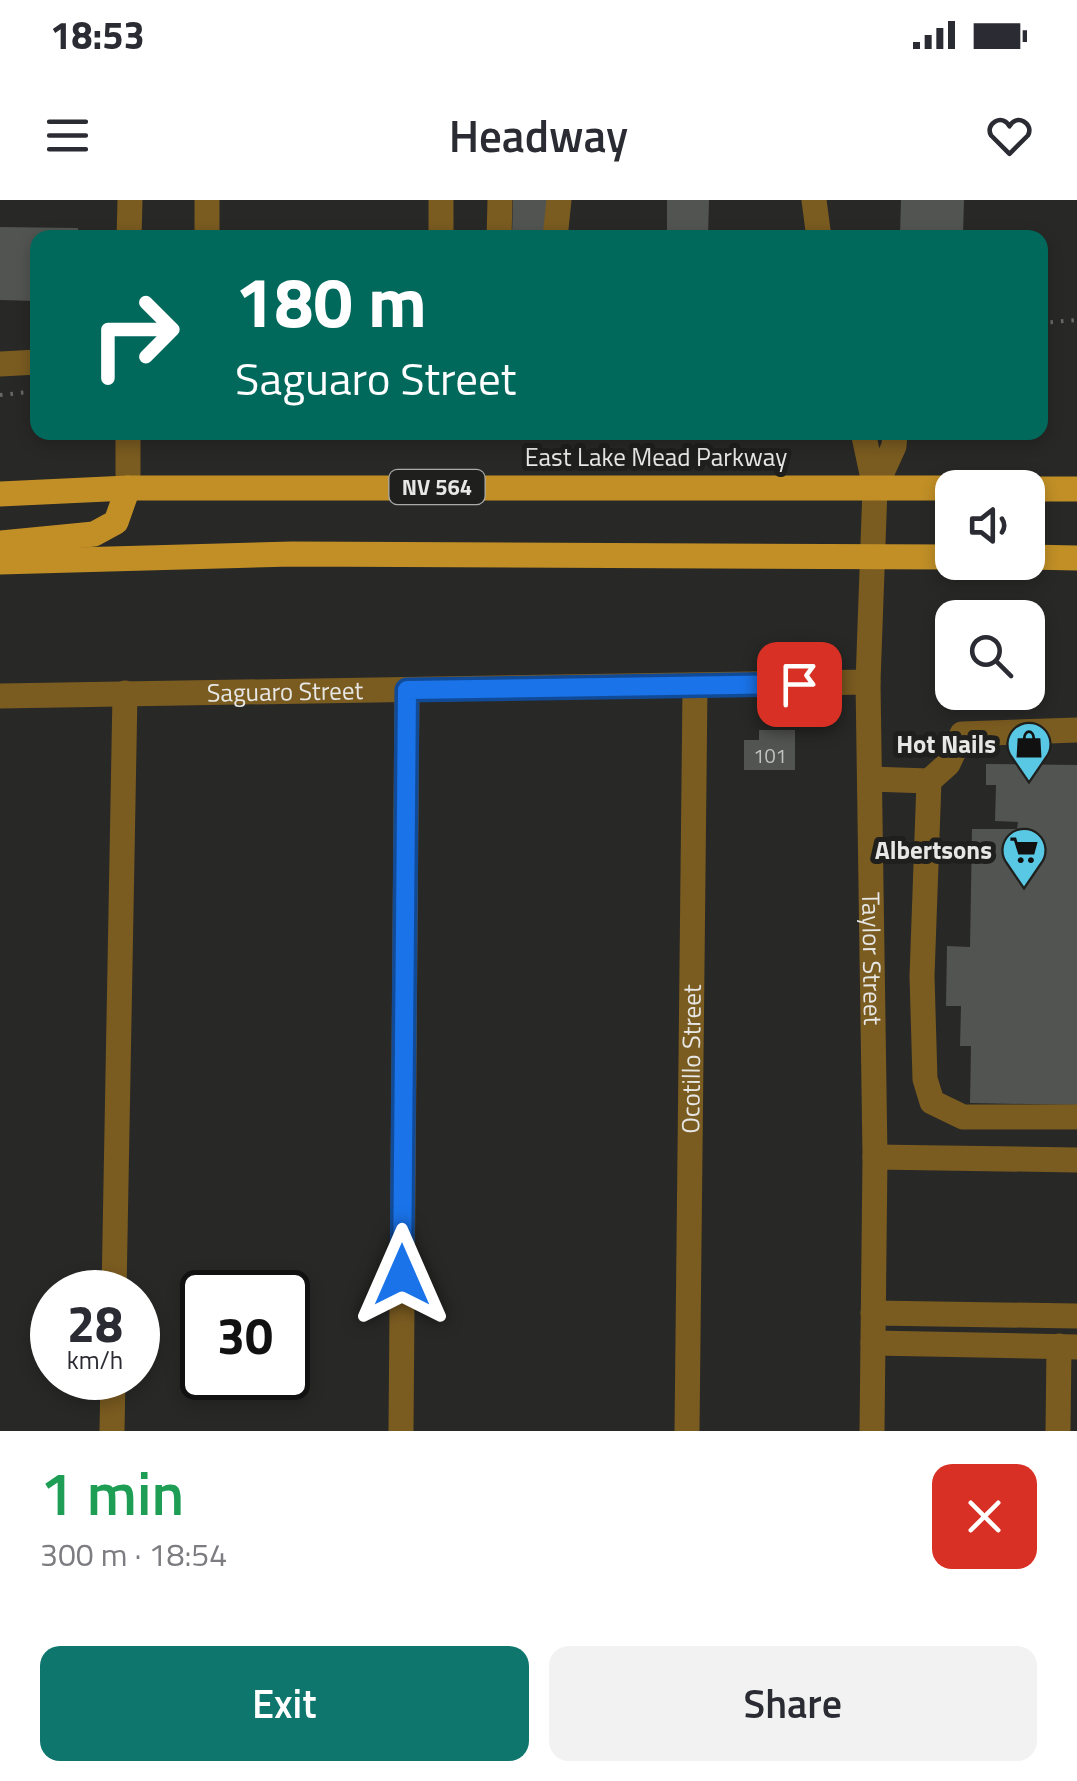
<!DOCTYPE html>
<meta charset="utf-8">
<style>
:root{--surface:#fff;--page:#f2f2f3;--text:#2b2b33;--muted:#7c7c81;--accent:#0f766e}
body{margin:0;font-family:"Titillium Web",sans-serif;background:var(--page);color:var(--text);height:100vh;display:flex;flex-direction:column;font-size:38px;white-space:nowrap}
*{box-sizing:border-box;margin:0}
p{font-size:32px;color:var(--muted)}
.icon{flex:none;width:55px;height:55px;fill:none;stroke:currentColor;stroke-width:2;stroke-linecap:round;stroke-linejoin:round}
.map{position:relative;height:1231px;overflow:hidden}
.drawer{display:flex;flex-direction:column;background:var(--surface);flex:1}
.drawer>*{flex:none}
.banner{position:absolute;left:30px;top:30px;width:1018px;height:210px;border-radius:20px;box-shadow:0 5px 15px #0003;background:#00695c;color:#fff;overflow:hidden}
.controls{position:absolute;left:935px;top:270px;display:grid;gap:20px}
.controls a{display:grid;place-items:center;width:110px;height:110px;border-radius:20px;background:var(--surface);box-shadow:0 5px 15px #0003;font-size:50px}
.speed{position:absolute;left:30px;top:1070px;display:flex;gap:20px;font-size:50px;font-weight:700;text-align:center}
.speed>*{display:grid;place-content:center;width:130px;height:130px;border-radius:50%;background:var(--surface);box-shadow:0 5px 15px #0003;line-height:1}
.speed small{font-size:25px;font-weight:400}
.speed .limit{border:5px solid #111;border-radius:15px;background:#fff;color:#111}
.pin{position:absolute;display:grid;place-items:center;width:85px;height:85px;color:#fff;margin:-42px;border-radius:20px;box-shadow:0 5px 15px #0006}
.me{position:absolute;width:110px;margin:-55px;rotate:0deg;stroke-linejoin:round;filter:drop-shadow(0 0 8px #0008)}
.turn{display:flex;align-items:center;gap:35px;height:210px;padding:0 40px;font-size:45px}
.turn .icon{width:130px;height:130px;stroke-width:2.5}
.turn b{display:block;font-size:70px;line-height:85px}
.round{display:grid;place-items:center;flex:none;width:105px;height:105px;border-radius:20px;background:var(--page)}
.summary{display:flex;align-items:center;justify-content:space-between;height:170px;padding:0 40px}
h1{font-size:60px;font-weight:600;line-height:75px;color:#1e9e55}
.cta{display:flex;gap:20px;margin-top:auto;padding:20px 40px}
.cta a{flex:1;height:115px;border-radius:20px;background:var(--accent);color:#fff;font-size:40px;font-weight:600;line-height:115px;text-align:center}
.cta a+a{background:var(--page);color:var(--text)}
.status{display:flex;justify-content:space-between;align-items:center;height:70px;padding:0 50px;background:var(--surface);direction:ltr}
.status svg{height:28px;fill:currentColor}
header{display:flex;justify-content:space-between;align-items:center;height:130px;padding:0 40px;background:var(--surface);font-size:45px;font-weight:600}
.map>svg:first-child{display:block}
.building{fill:#525451}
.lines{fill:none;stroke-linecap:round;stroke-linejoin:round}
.path{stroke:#696967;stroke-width:4;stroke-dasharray:2.5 8;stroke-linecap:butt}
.minor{stroke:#7a5b20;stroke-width:25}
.major{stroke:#c18f26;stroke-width:25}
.route-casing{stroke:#114b97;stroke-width:25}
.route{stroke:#1a73e8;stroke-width:18}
.labels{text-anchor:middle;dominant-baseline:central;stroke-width:10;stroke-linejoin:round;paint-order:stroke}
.number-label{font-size:20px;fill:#c2c2c0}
.shield{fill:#1f1f1d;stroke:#ababa9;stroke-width:2.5}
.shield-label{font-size:22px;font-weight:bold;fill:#e7e7e5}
.street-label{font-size:25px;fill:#e7e7e5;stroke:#1f1f1d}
.poi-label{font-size:25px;font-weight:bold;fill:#e7e7e5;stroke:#1f1f1d;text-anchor:end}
</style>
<div class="status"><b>18:53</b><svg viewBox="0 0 49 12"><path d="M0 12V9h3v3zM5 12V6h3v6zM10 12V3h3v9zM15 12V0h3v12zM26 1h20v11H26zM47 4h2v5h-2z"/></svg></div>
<header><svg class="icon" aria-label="menu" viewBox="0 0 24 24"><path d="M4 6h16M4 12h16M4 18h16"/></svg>Headway<svg class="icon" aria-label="heart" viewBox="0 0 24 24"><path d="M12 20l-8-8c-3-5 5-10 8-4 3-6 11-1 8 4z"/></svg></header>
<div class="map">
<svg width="1077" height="1231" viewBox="0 0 1077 1231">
<rect width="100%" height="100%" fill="#282826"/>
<!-- building -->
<g class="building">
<path d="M513,0h35l-1,38h-35z"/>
<path d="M667,0h42l-1,38h-41z"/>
<path d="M901,0h63l-1,35h-63z"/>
<path d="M0,27l78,1v10h-40v63l-38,-1z"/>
<path d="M759,530h36v40h-51v-30h15z"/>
<path d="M986,564l91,1v340l-107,-2 1,-57h-11l1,-40h-15l1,-60 23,1 2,-118h45l1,-7 -23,-1 1,-36h-10z"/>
</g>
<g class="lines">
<!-- path -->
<g class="path">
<path d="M1040,123l37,-3"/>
<path d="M0,195l38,-4"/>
</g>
<!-- minor -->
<g class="minor">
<path d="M207,0v38"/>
<path d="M814,0l5,38"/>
<path d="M129,38l1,-38"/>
<path d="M441,38v-38"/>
<path d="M499,38l1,-38"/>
<path d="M555,38l4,-38"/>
<path d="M0,164l38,-2"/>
<path id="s1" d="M863,232l12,56 -7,194 7,475 -3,274"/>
<path d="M128,288v-56"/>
<path d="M875,288l19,-42 1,-14"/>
<path id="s2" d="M0,496l868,-14"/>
<path d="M870,579l59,2 19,-17 14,-30 115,-4"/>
<path d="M929,581l-7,195 3,103 7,23 31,15h114"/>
<path d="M875,957l202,3"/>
<path d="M114,1092l11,-599"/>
<path d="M873,1113l204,3"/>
<path d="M873,1143l204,4"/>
<path d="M112,1231l1,-53"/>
<path d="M401,1231l6,-741"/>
<path id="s3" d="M687,1231l8,-744"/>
<path d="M1058,1231l1,-85"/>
</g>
<!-- major -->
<g class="major">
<path d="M1028,289h49"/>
<path d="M0,294l128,-6h824"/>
<path d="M0,343l94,-9 22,-12 12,-34"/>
<path d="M1028,357l49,1"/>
<path d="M0,362l292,-8 660,3"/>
</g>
</g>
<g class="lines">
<defs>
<path id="route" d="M402,1075l5,-585 392,-6"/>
</defs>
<!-- route casing -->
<use href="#route" class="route-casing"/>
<!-- route -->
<use href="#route" class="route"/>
</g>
<!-- icons -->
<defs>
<symbol id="shop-pin" viewBox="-11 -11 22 30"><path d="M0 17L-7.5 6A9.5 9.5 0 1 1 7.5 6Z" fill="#59c8e4" stroke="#1f1f1d"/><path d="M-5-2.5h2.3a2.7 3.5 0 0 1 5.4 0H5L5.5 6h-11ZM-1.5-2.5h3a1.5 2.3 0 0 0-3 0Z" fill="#111"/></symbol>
<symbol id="supermarket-pin" viewBox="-11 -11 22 30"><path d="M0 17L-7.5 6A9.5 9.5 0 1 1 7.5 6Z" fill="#59c8e4" stroke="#1f1f1d"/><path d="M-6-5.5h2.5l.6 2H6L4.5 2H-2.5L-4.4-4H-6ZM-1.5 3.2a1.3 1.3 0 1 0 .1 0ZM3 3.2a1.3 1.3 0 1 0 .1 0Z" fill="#111"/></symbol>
</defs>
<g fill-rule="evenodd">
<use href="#shop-pin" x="1004" y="519" width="50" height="68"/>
<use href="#supermarket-pin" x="999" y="625" width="50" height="68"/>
</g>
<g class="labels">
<!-- number labels -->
<g class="number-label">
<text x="770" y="555">101</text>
</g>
<!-- shield labels -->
<rect class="shield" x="389.5" y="270" width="95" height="34" rx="8"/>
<g class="shield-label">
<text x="437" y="287">NV 564</text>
</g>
<!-- street labels -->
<g class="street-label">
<text x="656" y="257">East Lake Mead Parkway</text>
<text stroke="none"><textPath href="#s2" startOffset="285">Saguaro Street</textPath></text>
<text stroke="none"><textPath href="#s1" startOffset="528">Taylor Street</textPath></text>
<text stroke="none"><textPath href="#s3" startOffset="372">Ocotillo Street</textPath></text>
</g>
<!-- poi labels -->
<g class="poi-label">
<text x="996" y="544">Hot Nails</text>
<text x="992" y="650">Albertsons</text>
</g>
</g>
</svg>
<div class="controls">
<a><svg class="icon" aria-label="sound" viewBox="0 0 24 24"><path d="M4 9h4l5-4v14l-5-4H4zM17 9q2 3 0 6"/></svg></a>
<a><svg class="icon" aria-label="search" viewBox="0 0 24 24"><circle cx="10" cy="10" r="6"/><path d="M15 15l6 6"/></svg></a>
</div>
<div class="speed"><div>28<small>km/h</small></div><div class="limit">30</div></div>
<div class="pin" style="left:799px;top:484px;background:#d93025"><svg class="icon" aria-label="arrive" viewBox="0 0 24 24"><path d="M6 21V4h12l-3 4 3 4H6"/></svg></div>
<svg class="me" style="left:402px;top:1075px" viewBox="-20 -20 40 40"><path d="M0-17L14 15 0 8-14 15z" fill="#1a73e8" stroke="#fff" stroke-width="4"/></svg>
<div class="banner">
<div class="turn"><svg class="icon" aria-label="right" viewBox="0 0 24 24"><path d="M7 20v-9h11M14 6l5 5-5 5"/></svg><div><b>180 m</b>Saguaro Street</div></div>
</div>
</div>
<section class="drawer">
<div class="summary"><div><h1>1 min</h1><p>300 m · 18:54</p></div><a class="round" style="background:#d93025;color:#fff"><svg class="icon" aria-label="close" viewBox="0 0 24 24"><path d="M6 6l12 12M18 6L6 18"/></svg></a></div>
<div class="cta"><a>Exit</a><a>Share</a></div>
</section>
